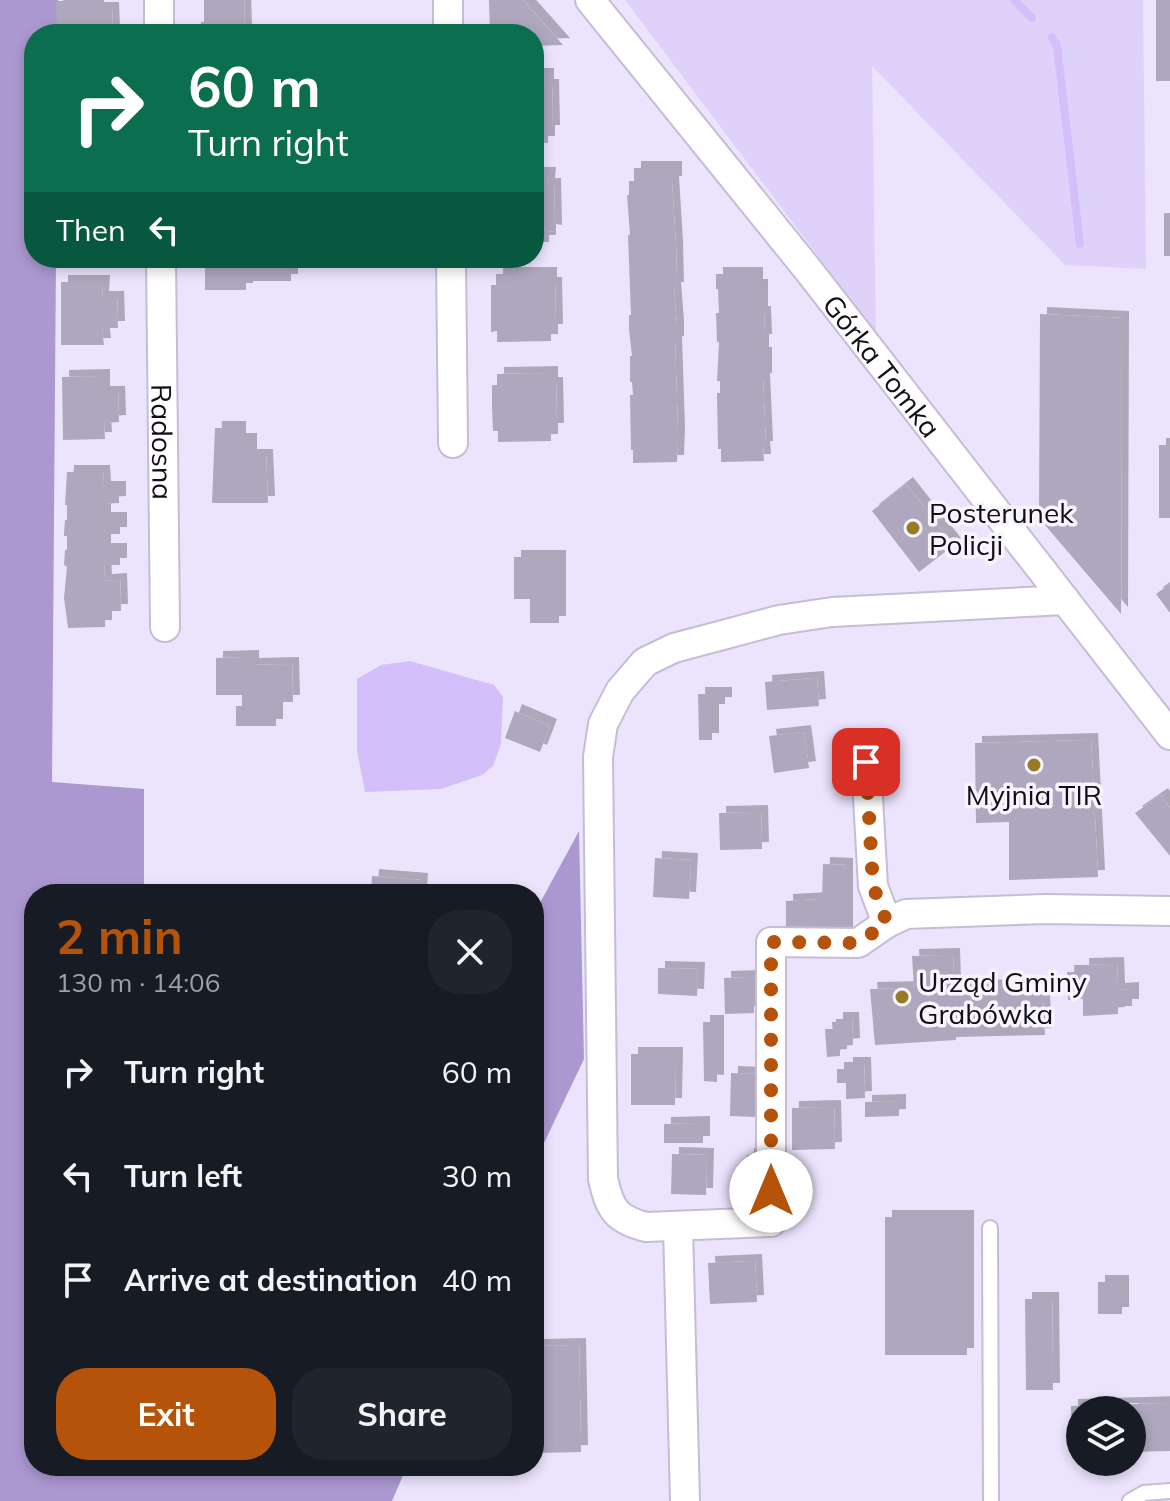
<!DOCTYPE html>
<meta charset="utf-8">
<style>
:root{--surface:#171b24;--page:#20242c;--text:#f1f3f6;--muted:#9ea1a6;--accent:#b45309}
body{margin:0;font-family:Mulish,sans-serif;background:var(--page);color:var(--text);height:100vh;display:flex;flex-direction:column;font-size:30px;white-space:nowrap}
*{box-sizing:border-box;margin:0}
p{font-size:26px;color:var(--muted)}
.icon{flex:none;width:44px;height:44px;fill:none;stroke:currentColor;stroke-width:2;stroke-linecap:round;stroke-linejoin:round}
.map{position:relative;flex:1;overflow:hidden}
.details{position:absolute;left:24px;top:884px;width:520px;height:592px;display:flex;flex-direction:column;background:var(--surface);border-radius:32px;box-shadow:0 4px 12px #0003}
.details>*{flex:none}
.guide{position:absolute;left:24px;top:24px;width:520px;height:244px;border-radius:32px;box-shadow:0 4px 12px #0003;background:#0b6e4f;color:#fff;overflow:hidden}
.tools{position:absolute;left:1066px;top:1396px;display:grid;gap:16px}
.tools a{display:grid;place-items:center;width:80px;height:80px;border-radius:50%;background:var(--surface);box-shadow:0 4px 12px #0003;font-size:40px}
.pin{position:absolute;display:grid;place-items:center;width:68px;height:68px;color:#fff;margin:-34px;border-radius:16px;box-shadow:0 4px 12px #0006}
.me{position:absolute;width:88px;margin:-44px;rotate:0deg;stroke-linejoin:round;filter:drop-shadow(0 0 6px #0008)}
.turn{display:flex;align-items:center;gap:28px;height:168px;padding:0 32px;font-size:36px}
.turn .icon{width:104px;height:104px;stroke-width:2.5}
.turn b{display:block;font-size:56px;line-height:68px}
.then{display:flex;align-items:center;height:76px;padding:0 32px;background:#0003;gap:16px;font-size:30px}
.round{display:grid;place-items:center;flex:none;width:84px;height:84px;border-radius:32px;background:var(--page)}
.headline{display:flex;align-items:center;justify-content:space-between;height:136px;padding:0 32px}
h1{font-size:48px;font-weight:700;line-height:60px;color:var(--accent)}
.cta{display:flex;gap:16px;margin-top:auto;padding:16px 32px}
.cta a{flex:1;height:92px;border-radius:32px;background:var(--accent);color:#fff;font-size:32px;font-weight:700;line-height:92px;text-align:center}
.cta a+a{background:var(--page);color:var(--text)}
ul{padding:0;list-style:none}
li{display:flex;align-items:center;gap:24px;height:104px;padding:0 32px}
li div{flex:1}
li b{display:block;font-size:30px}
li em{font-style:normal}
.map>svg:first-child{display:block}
.green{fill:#ded1fa}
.forest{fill:#ab98d0}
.water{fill:#d3bffa}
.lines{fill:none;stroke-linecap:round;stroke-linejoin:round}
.stream{stroke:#d3bffa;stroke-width:8}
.building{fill:#aea7be;filter:url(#shadow)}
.lane-casing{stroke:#c5bdd5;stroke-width:18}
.street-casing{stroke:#c5bdd5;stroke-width:32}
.lane{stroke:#fff;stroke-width:14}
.street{stroke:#fff;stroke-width:28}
.route{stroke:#b45309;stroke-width:14;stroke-dasharray:0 25.2}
.poi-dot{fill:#977b24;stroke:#f7f4fe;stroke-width:3}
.labels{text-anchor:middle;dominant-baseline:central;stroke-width:7;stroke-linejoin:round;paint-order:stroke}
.street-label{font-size:28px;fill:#110e17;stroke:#f7f4fe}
.poi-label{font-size:28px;fill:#110e17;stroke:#f7f4fe;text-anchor:start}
</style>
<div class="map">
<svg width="1170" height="1501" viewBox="0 0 1170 1501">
<defs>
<filter id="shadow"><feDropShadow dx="7" dy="-7" stdDeviation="0" flood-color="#0004"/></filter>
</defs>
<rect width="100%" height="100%" fill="#ece4fd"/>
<!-- green -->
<path class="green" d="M625,0h518l3,269 -81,-4 -193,-199 4,267z"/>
<!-- forest -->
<g class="forest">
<path d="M0,0h58v34h-24v224h22l-4,524 92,7v105h-110v572h373l-15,35h-392z"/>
<path d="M579,831l5,228 -50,105v-250z"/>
</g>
<!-- water -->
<path class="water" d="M410,661l84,24 9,12 -2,47 -8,22 -11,9 -41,14 -76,3 -8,-41v-72l24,-14z"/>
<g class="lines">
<!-- stream -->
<g class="stream">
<path d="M1014,0l18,18"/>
<path d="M1052,37l5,9 23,198"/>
</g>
</g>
<!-- building -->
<g class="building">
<path d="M204,0h40l1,34h-44v-12h3z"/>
<path d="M489,0h34l40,45 -29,1v-12h-44z"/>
<rect x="1156" y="0" width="14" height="81"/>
<path d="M56,1h41v8h15l1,25h-56z"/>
<path d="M534,75h13v11h5l1,46h-5v11h-14z"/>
<path d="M634,168h41v15h-3l4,65 1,41h-3l3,39v15h-2l3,92 -1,27 -44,1v-13h-2l-1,-55h3l-1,-13h-2v-26h2l-3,-27v-14h2l-3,-80h2l-3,-40h2v-14h5z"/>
<path d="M534,174h15l-1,11h6l1,47 -6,-1v11h-15z"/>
<rect x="1164" y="213" width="6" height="43"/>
<path d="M291,258v23h-45v9h-41v-31z"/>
<path d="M496,274h54v10h5l1,47h-5v10l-54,1v-11l-6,1v-47h5z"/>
<path d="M716,274h40v12h5v27h3l1,28h-3v13h3v26h-2l3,68h-3l1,13 -43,1v-13h-3l-1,-56h3v-12h-3l2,-39h-2l-1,-29h3l-1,-24h-2z"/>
<path d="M61,282h42l-1,16h15l1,30h-16l2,17h-43z"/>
<path d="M1040,314l82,4 -1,296 -82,-96z"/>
<path d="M551,373v11h5l1,46h-6v11l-53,1v-11h-5l-1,-23v-23h5v-11z"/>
<path d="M103,376v17h15l1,29 -15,1 1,16 -42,1 -1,-63z"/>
<path d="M215,428h24v12h11v16h16l2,47h-56z"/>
<rect x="1159" y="445" width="11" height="73"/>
<path d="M67,472h36l1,16h15v15l-15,1v15h16v15h-16v16h16v15h-16l1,16 15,-1 1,31h-16v16l-37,1 -4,-30 3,-31 -3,-2 1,-15h2v-14h-3v-3l1,-13h2v-15h-2z"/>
<path d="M906,484l48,61 -35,27 -47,-61z"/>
<path d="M514,557h45v66h-29v-24h-16z"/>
<path d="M1170,584v29l-14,-19z"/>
<path d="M252,657v8l40,-1 1,38h-17v24h-40v-20h6v-11h-26v-37z"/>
<path d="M817,678l2,28 -52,4 -2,-28z"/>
<path d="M698,694h27v10h-13v36h-13z"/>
<path d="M515,711l35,15 -10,26 -35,-14z"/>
<path d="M804,732l5,36 -35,5 -5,-37z"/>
<path d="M1091,740l7,137 -89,3v-58l-33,1 -1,-80z"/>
<path d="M1161,795l9,13v48l-35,-43z"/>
<path d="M761,812l1,37 -42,1 -1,-37z"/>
<path d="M655,858l36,2 -2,39 -36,-2z"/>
<path d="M823,864l23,1v70h-60v-34l36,-2z"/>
<path d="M372,876l49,4 -1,14h-49z"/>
<path d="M953,955l1,32 88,-1 3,49 -89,2v3l-81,5 -5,-56 44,-1 -2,-32z"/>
<path d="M1117,964l1,26 14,-1v17h-14v8l-35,2v-17l-15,1 -1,-28h15v-7z"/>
<path d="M658,968l40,1 -1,27 -39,-2z"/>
<path d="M754,977v36l-29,1 -1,-36z"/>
<path d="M836,1019h16l1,26 -13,1v10l-13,1 -2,-28h11z"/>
<path d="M703,1022h14v60l-13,-1z"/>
<path d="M631,1054h45l-1,51h-44z"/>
<path d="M846,1064h18l1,34 -19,1v-16h-9v-14h9z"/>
<path d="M731,1073l29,1 -1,43 -29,-1z"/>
<path d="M899,1101v15l-34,1v-15z"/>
<path d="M834,1107l1,42 -43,1v-42z"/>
<path d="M703,1123v20h-39v-19z"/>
<path d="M672,1154l35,1 -1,40 -35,-1z"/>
<path d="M747,1155h15l-1,50h-14z"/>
<rect x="885" y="1217" width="82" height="138"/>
<path d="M755,1261l2,41 -47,2 -2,-41z"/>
<rect x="1098" y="1282" width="24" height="32"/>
<path d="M1025,1299h27l1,91h-27z"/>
<path d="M579,1345l2,107 -44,1 -2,-107z"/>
<path d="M1170,1403v48l-38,1v-42h-52v43l-8,1 -1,-48z"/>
</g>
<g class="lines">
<defs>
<g id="lane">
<path d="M990,1228l1,273"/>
<path d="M1130,1501l14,-8 26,-2"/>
</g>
<g id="street">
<path d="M159,0v34"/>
<path d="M448,0v34"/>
<path id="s1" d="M590,0l219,271 361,464"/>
<path id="s2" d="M161,258l4,369"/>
<path d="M451,258l2,185"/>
<path d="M866,762l7,124 14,37 19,-9 140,-5 124,2"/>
<path d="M887,923l-29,20 -87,-1v280l-125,5c-31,-8 -36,-18 -43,-48l-5,-422 5,-33 17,-33 25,-29 29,-14 105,-28 53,-8 233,-12"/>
<path d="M678,1226l7,275"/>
</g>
</defs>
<!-- lane casing -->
<use href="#lane" class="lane-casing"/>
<!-- street casing -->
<use href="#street" class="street-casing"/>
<!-- lane -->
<use href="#lane" class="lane"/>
<!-- street -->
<use href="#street" class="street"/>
</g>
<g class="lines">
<!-- route -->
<path class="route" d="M771,1191v-249l87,1 29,-20 -14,-37 -7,-124"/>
</g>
<!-- markers -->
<g class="poi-dot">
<circle cx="913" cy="528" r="8"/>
<circle cx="1034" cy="765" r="8"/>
<circle cx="902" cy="997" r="8"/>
</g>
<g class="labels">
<!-- street labels -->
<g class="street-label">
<text stroke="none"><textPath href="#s1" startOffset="468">Górka Tomka</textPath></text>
<text stroke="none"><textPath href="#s2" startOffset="184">Radosna</textPath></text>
</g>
<!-- poi labels -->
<g class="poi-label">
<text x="929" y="512">Posterunek<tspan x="929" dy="32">Policji</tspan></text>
<text x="1034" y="794" text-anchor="middle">Myjnia TIR</text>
<text x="918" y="981">Urząd Gminy<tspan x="918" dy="32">Grabówka</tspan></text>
</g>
</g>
</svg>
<div class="tools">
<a><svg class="icon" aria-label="layers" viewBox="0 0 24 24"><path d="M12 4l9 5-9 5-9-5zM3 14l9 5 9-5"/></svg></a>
</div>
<div class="pin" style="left:866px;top:762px;background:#d93025"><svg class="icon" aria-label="arrive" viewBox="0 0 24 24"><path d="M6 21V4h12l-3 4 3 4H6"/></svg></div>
<svg class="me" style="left:771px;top:1191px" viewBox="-20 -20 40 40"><circle r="19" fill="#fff"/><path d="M0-13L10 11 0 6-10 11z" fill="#b45309"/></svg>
<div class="guide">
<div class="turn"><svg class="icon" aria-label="right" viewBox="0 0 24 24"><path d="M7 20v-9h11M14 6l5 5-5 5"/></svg><div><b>60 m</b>Turn right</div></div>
<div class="then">Then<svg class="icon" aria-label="left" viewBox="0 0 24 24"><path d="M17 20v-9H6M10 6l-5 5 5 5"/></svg></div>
</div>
<section class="details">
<div class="headline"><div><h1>2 min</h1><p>130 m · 14:06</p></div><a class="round"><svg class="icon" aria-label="close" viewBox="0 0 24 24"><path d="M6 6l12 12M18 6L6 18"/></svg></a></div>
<ul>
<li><svg class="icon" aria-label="right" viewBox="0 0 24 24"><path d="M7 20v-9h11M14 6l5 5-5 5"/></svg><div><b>Turn right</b></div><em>60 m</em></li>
<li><svg class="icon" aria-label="left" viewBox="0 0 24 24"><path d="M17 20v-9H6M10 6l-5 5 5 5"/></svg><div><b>Turn left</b></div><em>30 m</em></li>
<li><svg class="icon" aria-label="arrive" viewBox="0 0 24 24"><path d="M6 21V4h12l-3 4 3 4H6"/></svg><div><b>Arrive at destination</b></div><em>40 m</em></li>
</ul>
<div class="cta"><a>Exit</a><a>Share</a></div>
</section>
</div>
